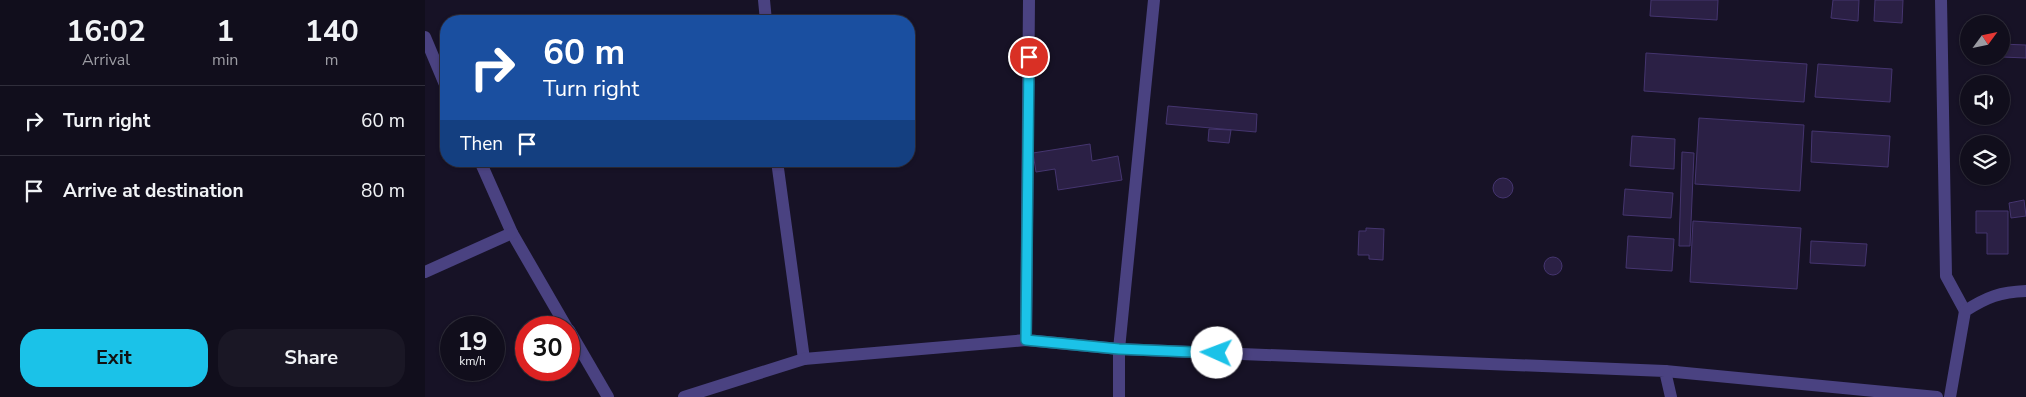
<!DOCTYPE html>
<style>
:root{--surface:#110e1c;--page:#1a1725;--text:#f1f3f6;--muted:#9c9ca3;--line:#302e3b;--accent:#1bc2e8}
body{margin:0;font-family:"Nunito Sans",sans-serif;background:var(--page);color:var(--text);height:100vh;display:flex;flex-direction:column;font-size:19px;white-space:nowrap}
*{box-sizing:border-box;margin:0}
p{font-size:16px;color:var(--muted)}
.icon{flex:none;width:28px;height:28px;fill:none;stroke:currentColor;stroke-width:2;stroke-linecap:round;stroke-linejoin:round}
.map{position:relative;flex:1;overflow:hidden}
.details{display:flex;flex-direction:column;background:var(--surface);width:425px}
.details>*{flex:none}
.hud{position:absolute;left:15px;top:15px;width:475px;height:152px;border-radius:20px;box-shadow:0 1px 4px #0004,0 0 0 1px var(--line);background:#1a4fa0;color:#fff;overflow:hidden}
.needle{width:32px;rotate:57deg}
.buttons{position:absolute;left:1535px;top:15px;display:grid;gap:10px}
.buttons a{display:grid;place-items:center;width:50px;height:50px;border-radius:50%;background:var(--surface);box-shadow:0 1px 4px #0004,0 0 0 1px var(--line);font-size:25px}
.speed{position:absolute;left:15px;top:316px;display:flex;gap:10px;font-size:25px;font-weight:700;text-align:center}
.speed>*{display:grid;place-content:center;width:65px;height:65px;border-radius:50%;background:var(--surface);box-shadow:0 1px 4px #0004,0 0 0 1px var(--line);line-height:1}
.speed small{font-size:12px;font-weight:400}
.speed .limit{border:8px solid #d22;background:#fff;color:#111}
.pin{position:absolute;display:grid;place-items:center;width:42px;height:42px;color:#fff;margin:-21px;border:2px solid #fff;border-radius:50%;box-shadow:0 1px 5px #0007}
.me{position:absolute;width:55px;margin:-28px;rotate:272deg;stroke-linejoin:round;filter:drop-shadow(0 0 4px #0008)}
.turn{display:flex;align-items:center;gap:18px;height:105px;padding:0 20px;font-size:22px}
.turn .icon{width:65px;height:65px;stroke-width:2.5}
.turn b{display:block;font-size:35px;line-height:42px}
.then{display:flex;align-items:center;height:48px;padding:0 20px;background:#0003;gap:10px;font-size:19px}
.eta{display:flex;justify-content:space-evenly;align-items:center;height:85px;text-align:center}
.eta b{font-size:30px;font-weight:700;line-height:35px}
.primary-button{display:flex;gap:10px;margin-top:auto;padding:10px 20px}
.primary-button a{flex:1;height:58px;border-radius:20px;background:var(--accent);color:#111;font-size:20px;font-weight:700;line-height:58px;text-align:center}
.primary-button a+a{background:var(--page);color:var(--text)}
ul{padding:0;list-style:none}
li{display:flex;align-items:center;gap:15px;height:70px;padding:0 20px;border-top:1px solid var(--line)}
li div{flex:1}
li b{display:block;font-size:19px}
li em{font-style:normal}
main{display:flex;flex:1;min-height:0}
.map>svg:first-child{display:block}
.building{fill:#2b2045;stroke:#45356f}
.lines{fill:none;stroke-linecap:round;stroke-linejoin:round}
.minor{stroke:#4a4281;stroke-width:12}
.route-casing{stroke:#127e97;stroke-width:12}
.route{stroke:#1bc2e8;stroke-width:9}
</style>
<main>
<section class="details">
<div class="eta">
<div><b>16:02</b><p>Arrival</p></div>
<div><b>1</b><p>min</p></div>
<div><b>140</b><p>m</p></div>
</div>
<ul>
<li><svg class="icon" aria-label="right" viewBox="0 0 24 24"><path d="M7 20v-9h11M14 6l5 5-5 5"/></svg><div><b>Turn right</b></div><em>60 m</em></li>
<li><svg class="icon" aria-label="arrive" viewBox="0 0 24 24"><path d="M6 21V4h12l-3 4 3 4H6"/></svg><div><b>Arrive at destination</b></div><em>80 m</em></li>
</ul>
<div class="primary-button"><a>Exit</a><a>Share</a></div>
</section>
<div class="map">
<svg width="1601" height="397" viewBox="0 0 1601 397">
<rect width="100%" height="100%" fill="#171226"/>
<!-- building -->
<g class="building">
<path d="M1226,0h67l-1,20 -67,-4z"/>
<path d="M1408,0h26l-1,21 -27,-3z"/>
<path d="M1450,0h28l-1,23 -28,-2z"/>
<path d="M1576,44l25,1v13l-48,-2h23z"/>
<path d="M1221,53l161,11 -3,38 -160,-11z"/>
<path d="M1393,64l74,5 -2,33 -75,-5z"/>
<path d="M743,106l89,8 -1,18 -90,-8z"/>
<path d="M1274,118l105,7 -4,66 -105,-7z"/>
<path d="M784,129l22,1 -2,13 -21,-2z"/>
<path d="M1387,131l78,5 -2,31 -77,-5z"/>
<path d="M1207,136l43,3 -1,30 -44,-3z"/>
<path d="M665,144l2,17 26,-5 4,24 -64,10 -3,-21 -19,3 -3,-19z"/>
<path d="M1257,152l12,1 -4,93h-11z"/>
<circle cx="1078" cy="188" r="10"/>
<path d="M1200,189l48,4 -2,25 -48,-3z"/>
<path d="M1599,200l2,16 -15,2 -2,-15z"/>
<path d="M1551,211h32v43h-21v-21h-11z"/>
<path d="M1268,221l108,7 -4,61 -107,-7z"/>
<path d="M941,228l18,1 -1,31 -14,-1v-4h-11l1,-24h7z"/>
<path d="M1203,236l46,3 -2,32 -46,-3z"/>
<path d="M1386,241l56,3 -2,22 -55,-3z"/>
<circle cx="1128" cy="266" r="9"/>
</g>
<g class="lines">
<!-- minor -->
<g class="minor">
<path d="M339,0l2,21"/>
<path d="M1516,0l5,276 19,35"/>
<path d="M0,37l21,50"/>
<path d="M55,161l32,72 55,95"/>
<path d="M352,161l27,198"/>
<path d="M0,272l87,-39"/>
<path d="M144,330l39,67"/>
<path d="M601,340l3,-340"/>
<path d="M1240,371l272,26"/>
<path d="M259,397l120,-38 222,-19 93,9 546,22 6,26"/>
<path d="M694,397v-48l35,-349"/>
<path d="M1525,397l15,-86c22,-14 35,-19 61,-20"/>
</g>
</g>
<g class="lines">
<defs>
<path id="route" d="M604,57l-3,283 93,9 98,4"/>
</defs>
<!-- route casing -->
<use href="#route" class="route-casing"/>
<!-- route -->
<use href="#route" class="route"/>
</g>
</svg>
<div class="buttons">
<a><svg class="needle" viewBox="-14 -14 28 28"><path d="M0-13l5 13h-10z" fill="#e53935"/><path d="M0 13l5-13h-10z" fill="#9c9ca3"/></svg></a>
<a><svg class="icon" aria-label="sound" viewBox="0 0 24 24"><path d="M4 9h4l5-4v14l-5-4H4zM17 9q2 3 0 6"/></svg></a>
<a><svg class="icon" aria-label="layers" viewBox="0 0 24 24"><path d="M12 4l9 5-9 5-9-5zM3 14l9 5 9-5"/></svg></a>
</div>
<div class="speed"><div>19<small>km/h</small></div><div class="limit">30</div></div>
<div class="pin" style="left:604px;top:57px;background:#d93025"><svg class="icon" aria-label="arrive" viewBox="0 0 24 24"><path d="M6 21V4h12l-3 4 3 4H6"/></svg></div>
<svg class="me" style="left:792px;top:353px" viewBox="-20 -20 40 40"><circle r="19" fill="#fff"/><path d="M0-13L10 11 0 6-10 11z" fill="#1bc2e8"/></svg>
<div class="hud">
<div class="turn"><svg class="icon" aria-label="right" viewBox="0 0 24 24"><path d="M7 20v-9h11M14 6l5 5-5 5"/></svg><div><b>60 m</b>Turn right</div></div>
<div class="then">Then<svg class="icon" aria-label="arrive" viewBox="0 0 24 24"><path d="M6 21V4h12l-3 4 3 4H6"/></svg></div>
</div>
</div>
</main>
